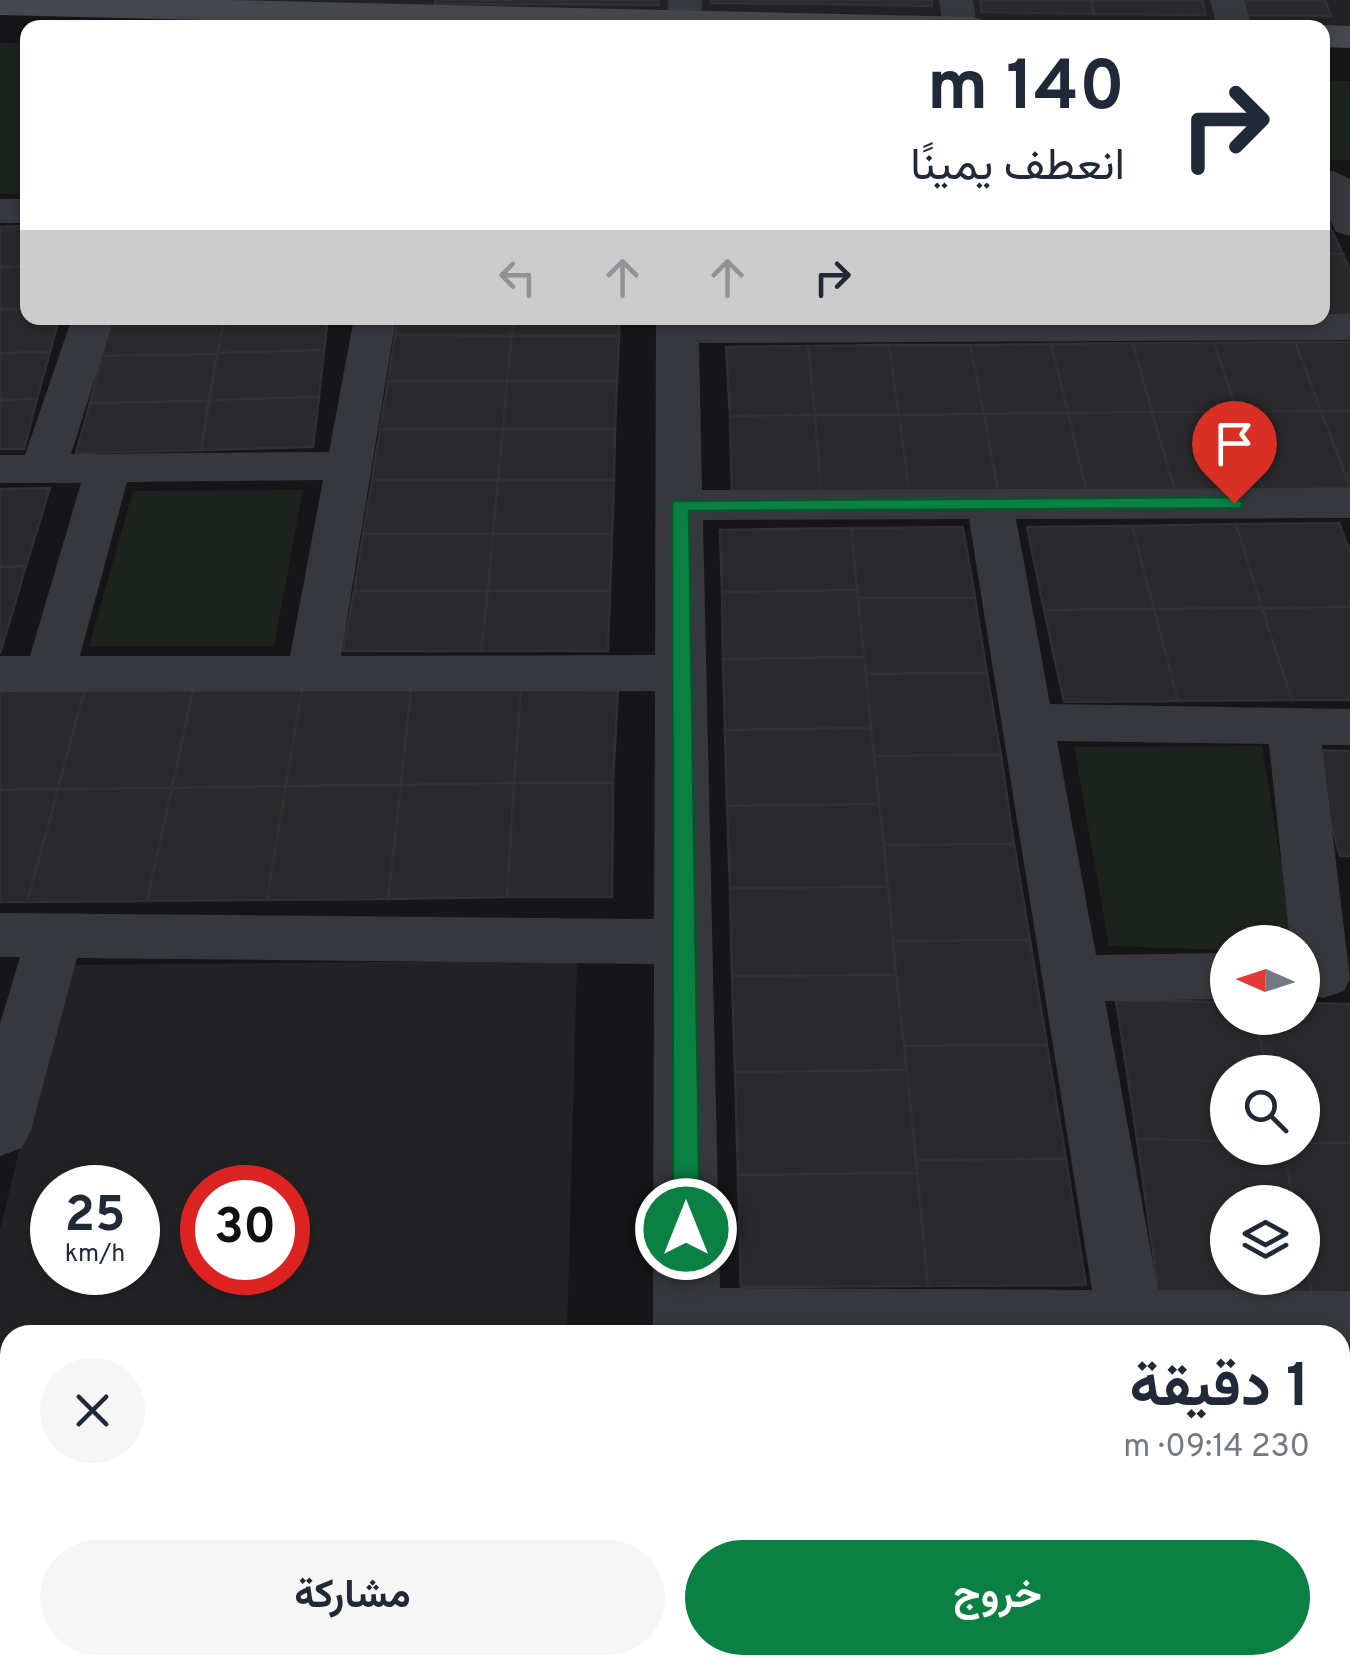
<!DOCTYPE html>
<html lang="ar">
<meta charset="utf-8">
<style>
:root{--surface:#fff;--page:#f6f6f7;--text:#1f2937;--muted:#747a83;--accent:#0b8043}
body{margin:0;font-family:Overpass,Vazirmatn,sans-serif;background:var(--page);color:var(--text);direction:rtl;height:100vh;display:flex;flex-direction:column;font-size:38px;white-space:nowrap}
*{box-sizing:border-box;margin:0}
p{font-size:32px;color:var(--muted)}
.icon{flex:none;width:55px;height:55px;fill:none;stroke:currentColor;stroke-width:2;stroke-linecap:round;stroke-linejoin:round}
.map{position:relative;flex:1;overflow:hidden;direction:ltr}
.panel{position:absolute;left:0px;top:1325px;width:1350px;height:350px;display:flex;flex-direction:column;background:var(--surface);border-radius:30px 30px 0 0;box-shadow:0 2px 8px #0004;direction:rtl}
.panel>*{flex:none}
.banner{position:absolute;left:20px;top:20px;width:1310px;height:305px;border-radius:20px;box-shadow:0 2px 8px #0004;direction:rtl;background:#fff;color:var(--text);overflow:hidden}
.needle{width:65px;rotate:273deg}
.buttons{position:absolute;left:1210px;top:925px;display:grid;gap:20px}
.buttons a{display:grid;place-items:center;width:110px;height:110px;border-radius:50%;background:var(--surface);box-shadow:0 2px 8px #0004;font-size:50px}
.speed{position:absolute;left:30px;top:1165px;display:flex;gap:20px;font-size:50px;font-weight:700;text-align:center}
.speed>*{display:grid;place-content:center;width:130px;height:130px;border-radius:50%;background:var(--surface);box-shadow:0 2px 8px #0004;line-height:1}
.speed small{font-size:25px;font-weight:400}
.speed .limit{border:15px solid #d22;background:#fff;color:#111}
.pin{position:absolute;display:grid;place-items:center;width:85px;height:85px;color:#fff;margin:-102px -42px;border-radius:50% 50% 50% 0;rotate:-45deg;box-shadow:0 0 10px #0007}
.pin .icon{rotate:45deg}
.me{position:absolute;width:110px;margin:-55px;rotate:0deg;stroke-linejoin:round;filter:drop-shadow(0 0 8px #0008)}
.turn{display:flex;align-items:center;gap:35px;height:210px;padding:0 40px;font-size:45px}
.turn .icon{width:130px;height:130px;stroke-width:2.5}
.turn b{display:block;font-size:70px;line-height:85px}
.lanes{display:flex;align-items:center;height:95px;padding:0 40px;background:#0003;justify-content:center;gap:50px;direction:ltr}
.lanes .off{opacity:.35}
.round{display:grid;place-items:center;flex:none;width:105px;height:105px;border-radius:52px;background:var(--page)}
.head{display:flex;align-items:center;justify-content:space-between;height:170px;padding:0 40px}
h1{font-size:60px;font-weight:700;line-height:75px}
.action{display:flex;gap:20px;margin-top:auto;padding:20px 40px}
.action a{flex:1;height:115px;border-radius:60px;background:var(--accent);color:#fff;font-size:40px;font-weight:700;line-height:115px;text-align:center}
.action a+a{background:var(--page);color:var(--text)}
.map>svg:first-child{display:block}
.built{fill:#222225;fill-rule:evenodd}
.green{fill:#1c231d}
.building{fill:#29292c;stroke:#303034;stroke-width:2.5}
.lines{fill:none;stroke-linecap:round;stroke-linejoin:round}
.street{fill:#37383d;fill-rule:evenodd}
.secondary{fill:#45474d;fill-rule:evenodd}
.route{fill:#0b8043;stroke:#07532c;stroke-width:2.5}
</style>
<div class="map">
<svg width="1350" height="1675" viewBox="0 0 1350 1675">
<rect width="100%" height="100%" fill="#161618"/>
<!-- built -->
<g class="built">
<path d="M27,0h1323v32l-28,-4 -156,-1z"/>
<path d="M577,960l-10,375h-557v260h-10v-365l64,-265zM52,1188h86v84h-86zM202,1188h86v84h-86z"/>
</g>
<!-- green -->
<g class="green">
<path d="M0,43h27v152l-27,-1z"/>
<rect x="1323" y="81" width="27" height="79"/>
<path d="M303,490l-29,156h-185l44,-155z"/>
<path d="M1262,746l31,190 -4,6h-61l-1,8 -118,-4 -35,-199z"/>
</g>
<!-- building -->
<g class="building">
<path d="M435,0h112l-1,4h-111z"/>
<path d="M547,0h112l-1,5 -112,-1z"/>
<path d="M711,0h111v4l-111,-1z"/>
<path d="M822,0h110v6l-110,-2z"/>
<path d="M980,0h111l3,14 -112,-2z"/>
<path d="M1091,0h111l4,15 -112,-1z"/>
<path d="M1240,0h85l6,16 -86,-1z"/>
<path d="M1322,210l21,44h-21z"/>
<path d="M28,226v40l-28,1v-40z"/>
<path d="M1322,254h21l7,17v44h-28z"/>
<path d="M28,266v43h-28v-42z"/>
<path d="M0,309h28v9h31l-9,34 -50,1z"/>
<path d="M112,318h113l-8,36 -115,2z"/>
<path d="M225,318h103l-4,32 -106,3z"/>
<path d="M398,318h116l-2,18 -117,-1z"/>
<path d="M514,318h105v18h-107z"/>
<path d="M395,335l117,1 -5,45h-119z"/>
<path d="M512,336h107l-2,45h-110z"/>
<path d="M1295,342h55v69h-29z"/>
<path d="M1295,342l26,69 -84,1 -23,-69z"/>
<path d="M1133,343l19,69 -84,1 -17,-69z"/>
<path d="M1133,343h81l23,69h-85z"/>
<path d="M1051,344l17,69 -84,1 -14,-69z"/>
<path d="M889,345l10,70h-84l-7,-69z"/>
<path d="M889,345h81l14,69 -85,1z"/>
<path d="M808,346l7,69 -85,1 -4,-69z"/>
<path d="M324,350l-5,47 -109,3 8,-47z"/>
<path d="M50,352l-13,47 -37,1v-47z"/>
<path d="M217,354l-9,47 -118,2 12,-47z"/>
<path d="M388,381h119l-4,48h-123z"/>
<path d="M507,381h110l-2,48h-112z"/>
<path d="M319,397l-6,50 -112,3 9,-50z"/>
<path d="M37,399l-13,50h-24v-49z"/>
<path d="M208,401l-7,49 -125,3 14,-50z"/>
<path d="M1321,411h29v74z"/>
<path d="M1321,411l29,77 -87,1 -26,-77z"/>
<path d="M1152,412l23,78h-89l-18,-77z"/>
<path d="M1152,412h85l26,77 -88,1z"/>
<path d="M1068,413l18,77 -88,1 -14,-77z"/>
<path d="M984,414l14,77 -89,1 -10,-77z"/>
<path d="M815,415l6,78 -89,1 -2,-78z"/>
<path d="M815,415h84l10,77 -88,1z"/>
<path d="M380,429h123l-5,51h-126z"/>
<path d="M503,429h112l-1,51h-116z"/>
<path d="M372,480h126l-5,54h-130z"/>
<path d="M498,480h116l-2,54h-119z"/>
<path d="M50,488l-24,78 -26,1v-78z"/>
<path d="M1339,523l11,29v55l-88,1 -26,-84z"/>
<path d="M1236,524l26,84 -108,1 -22,-83z"/>
<path d="M1132,526l22,83 -110,1 -17,-83z"/>
<path d="M963,527l12,71h-117l-7,-70z"/>
<path d="M851,528l6,62 -135,2 -2,-62z"/>
<path d="M363,534h130l-5,57h-134z"/>
<path d="M493,534h119l-2,57h-122z"/>
<path d="M26,566l-26,88v-87z"/>
<path d="M857,590l7,67 -141,2 -1,-67z"/>
<path d="M354,591h134l-7,60h-138z"/>
<path d="M488,591h122l-2,60h-127z"/>
<path d="M858,598h117l12,75 -121,1z"/>
<path d="M1350,607v93h-58l-30,-92z"/>
<path d="M1262,608l30,92 -114,1 -24,-92z"/>
<path d="M1154,609l24,92 -114,1 -20,-92z"/>
<path d="M864,657l7,71 -146,2 -2,-71z"/>
<path d="M987,673l14,82 -127,1 -8,-82z"/>
<path d="M411,689l-10,96 -115,1 16,-96z"/>
<path d="M411,689l110,1 -7,93 -113,2z"/>
<path d="M193,690l-21,98 -114,1 26,-98z"/>
<path d="M193,690h109l-16,96 -114,2z"/>
<path d="M521,690l97,1 -5,92h-99z"/>
<path d="M0,691h84l-26,98 -58,1z"/>
<path d="M871,728l8,76 -152,2 -2,-76z"/>
<path d="M1311,750l39,1v105h-10z"/>
<path d="M1001,755l13,89 -130,1 -10,-89z"/>
<path d="M514,783h99l-1,114h-105z"/>
<path d="M514,783l-7,114 -119,2 13,-114z"/>
<path d="M401,785l-13,114 -121,1 19,-114z"/>
<path d="M286,786l-19,114 -120,1 25,-113z"/>
<path d="M172,788l-25,113 -120,1 31,-113z"/>
<path d="M58,789l-31,113h-27v-112z"/>
<path d="M879,804l9,83 -158,1 -3,-82z"/>
<path d="M1014,844l16,96 -137,1 -9,-96z"/>
<path d="M888,887l8,88 -164,1 -2,-88z"/>
<path d="M1030,940l17,105 -143,1 -11,-105z"/>
<path d="M896,975l11,95 -172,2 -3,-96z"/>
<path d="M1116,1000l112,2v16h28l11,54h-39v69l-91,-2z"/>
<path d="M1302,1003l48,1v139h-48v-71h-35l-11,-54h46z"/>
<path d="M1047,1045l19,114 -150,1 -12,-114z"/>
<path d="M907,1070l10,103 -179,2 -3,-103z"/>
<path d="M1137,1139l91,2v7h55l11,54h-66v76h74v-34l11,53 -154,-2z"/>
<path d="M1302,1143h48v155l-37,-1 -11,-53v-42h-8l-11,-54h19z"/>
<path d="M1066,1159l20,126 -158,1 -12,-126z"/>
<path d="M917,1173l11,113 -187,1 -3,-112z"/>
<rect x="1340" y="1352" width="10" height="184"/>
<path d="M1340,1536h10v139h-12l-2,-10h4z"/>
<path d="M756,1665h145l1,10h-146z"/>
<path d="M901,1665h145l2,10h-146z"/>
<path d="M1046,1665h145l2,10h-145z"/>
<path d="M1191,1665h145l2,10h-145z"/>
</g>
<g class="lines">
<!-- street -->
<g class="street">
<path d="M668,0h34l-1,20 -5,7h-24l-5,-7z"/>
<path d="M939,0h34l4,28h-34z"/>
<path d="M1210,0h34l8,28h-35z"/>
<path d="M1333,171l17,8v57l-14,-4 -14,-27v-31z"/>
<rect x="0" y="199" width="28" height="24"/>
<path d="M1322,314h28v26l-651,3 3,147 648,-2v30l-334,1 34,185 300,5v36h-28l28,234 -6,12 -21,7 -21,-7v-49h-12l-21,-198 -212,-3 39,214 132,-2v46l-123,2 53,289 192,1v60h-10v-16h-687l1,-371 -577,-6 -46,172 -9,18 -22,8v-132l20,-67h-20v-44l654,6 1,-228 -655,1v-36h30l51,-173h-81v-28h25l47,-137h42l-43,136 258,-2 25,-134h42l-55,338 314,-1 1,-337h666zM323,480l-33,176h-210l47,-174zM969,519l123,771 -372,-2 -17,-768z"/>
<path d="M0,1609h10v56h30l-4,7 -36,3z"/>
<rect x="645" y="1665" width="76" height="10"/>
</g>
<!-- secondary -->
<g class="secondary">
<path d="M0,0h229l744,17 12,4 5,7h-480l-510,-13z"/>
<path d="M1322,25l28,1v22l-28,-1v-19h-8z"/>
</g>
</g>
<!-- route -->
<path class="route" d="M1234,497l9,6 -3,5 -551,3 11,718 -4,8 -10,3 -9,-3 -4,-8 -1,-728z"/>
</svg>
<div class="buttons">
<a><svg class="needle" viewBox="-14 -14 28 28"><path d="M0-13l5 13h-10z" fill="#e53935"/><path d="M0 13l5-13h-10z" fill="#747a83"/></svg></a>
<a><svg class="icon" aria-label="search" viewBox="0 0 24 24"><circle cx="10" cy="10" r="6"/><path d="M15 15l6 6"/></svg></a>
<a><svg class="icon" aria-label="layers" viewBox="0 0 24 24"><path d="M12 4l9 5-9 5-9-5zM3 14l9 5 9-5"/></svg></a>
</div>
<div class="speed"><div>25<small>km/h</small></div><div class="limit">30</div></div>
<div class="pin" style="left:1234px;top:503px;background:#d93025"><svg class="icon" aria-label="arrive" viewBox="0 0 24 24"><path d="M6 21V4h12l-3 4 3 4H6"/></svg></div>
<svg class="me" style="left:686px;top:1229px" viewBox="-20 -20 40 40"><circle r="17" fill="#0b8043" stroke="#fff" stroke-width="3"/><path d="M0-11L8 9 0 5-8 9z" fill="#fff"/></svg>
<div class="banner">
<div class="turn"><svg class="icon" aria-label="right" viewBox="0 0 24 24"><path d="M7 20v-9h11M14 6l5 5-5 5"/></svg><div><b>140 m</b>انعطف يمينًا</div></div>
<div class="lanes"><svg class="icon off" aria-label="left" viewBox="0 0 24 24"><path d="M17 20v-9H6M10 6l-5 5 5 5"/></svg><svg class="icon off" aria-label="ahead" viewBox="0 0 24 24"><path d="M12 20V5M6 11l6-6 6 6"/></svg><svg class="icon off" aria-label="ahead" viewBox="0 0 24 24"><path d="M12 20V5M6 11l6-6 6 6"/></svg><svg class="icon" aria-label="right" viewBox="0 0 24 24"><path d="M7 20v-9h11M14 6l5 5-5 5"/></svg></div>
</div>
<section class="panel">
<div class="head"><div><h1>1 دقيقة</h1><p>230 m · 09:14</p></div><a class="round"><svg class="icon" aria-label="close" viewBox="0 0 24 24"><path d="M6 6l12 12M18 6L6 18"/></svg></a></div>
<div class="action"><a>خروج</a><a>مشاركة</a></div>
</section>
</div>
